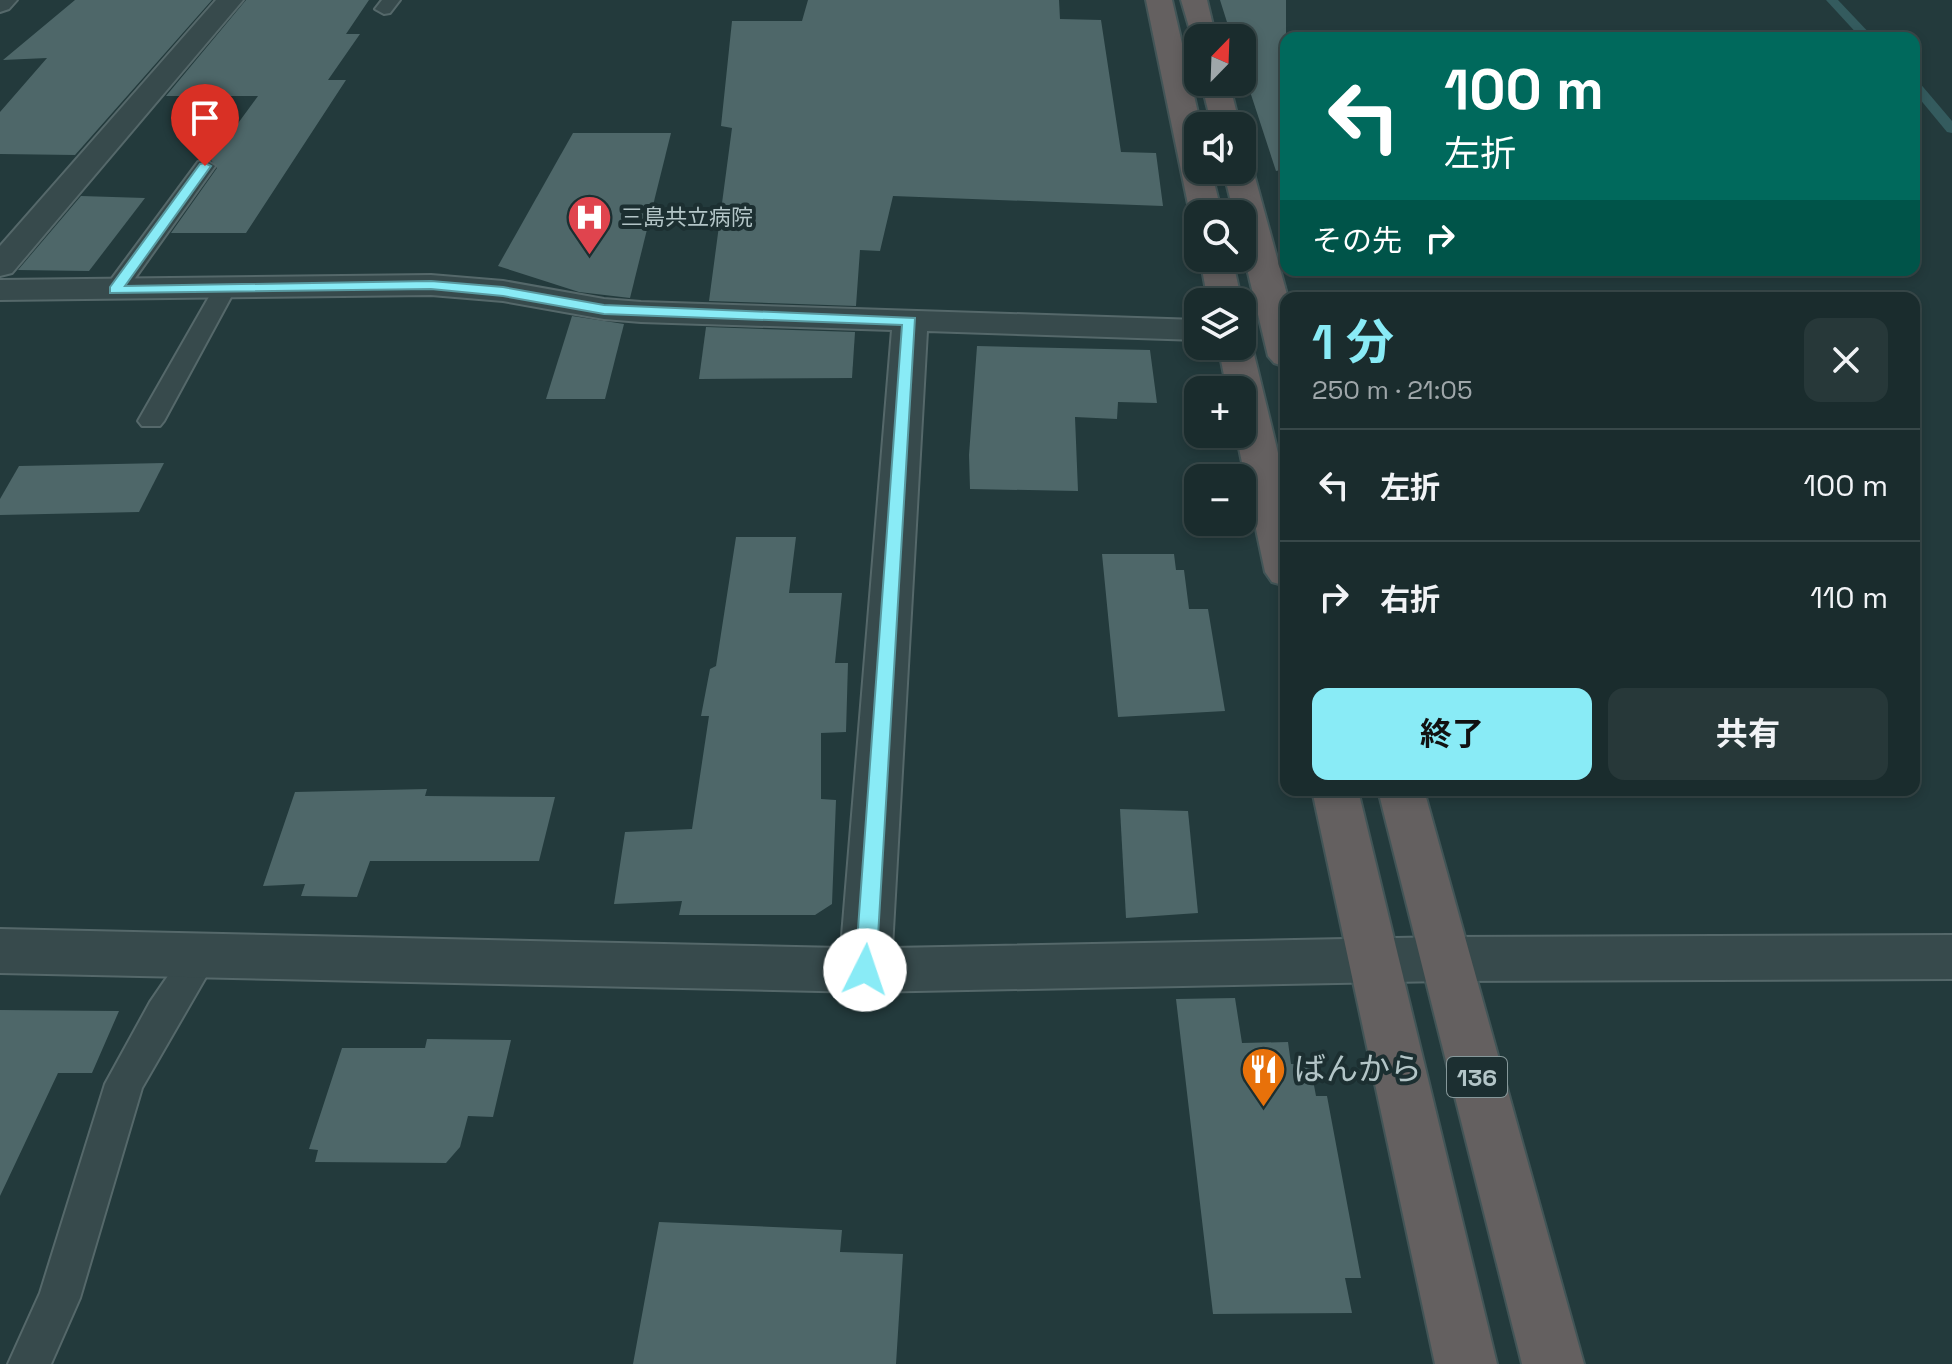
<!DOCTYPE html>
<html lang="ja">
<meta charset="utf-8">
<style>
:root{--surface:#1a2c2d;--page:#273839;--text:#f1f3f6;--muted:#9fa7aa;--line:#384849;--accent:#89ebf6}
body{margin:0;font-family:"Space Grotesk","Noto Sans JP",sans-serif;background:var(--page);color:var(--text);height:100vh;display:flex;flex-direction:column;font-size:30px;white-space:nowrap}
*{box-sizing:border-box;margin:0}
p{font-size:26px;color:var(--muted)}
.icon{flex:none;width:44px;height:44px;fill:none;stroke:currentColor;stroke-width:2;stroke-linecap:round;stroke-linejoin:round}
.map{position:relative;flex:1;overflow:hidden}
.sheet{position:absolute;left:1280px;top:292px;width:640px;height:504px;display:flex;flex-direction:column;background:var(--surface);border-radius:16px;box-shadow:0 4px 12px #0003,0 0 0 2px var(--line)}
.sheet>*{flex:none}
.top-card{position:absolute;left:1280px;top:32px;width:640px;height:244px;border-radius:16px;box-shadow:0 4px 12px #0003,0 0 0 2px var(--line);background:#00695c;color:#fff;overflow:hidden}
.needle{width:52px;rotate:23deg}
.fabs{position:absolute;left:1184px;top:24px;display:grid;gap:16px}
.fabs a{display:grid;place-items:center;width:72px;height:72px;border-radius:16px;background:var(--surface);box-shadow:0 4px 12px #0003,0 0 0 2px var(--line);font-size:40px}
.pin{position:absolute;display:grid;place-items:center;width:68px;height:68px;color:#fff;margin:-82px -34px;border-radius:50% 50% 50% 0;rotate:-45deg;box-shadow:0 0 8px #0007}
.pin .icon{rotate:45deg}
.me{position:absolute;width:88px;margin:-44px;rotate:4deg;stroke-linejoin:round;filter:drop-shadow(0 0 6px #0008)}
.turn{display:flex;align-items:center;gap:28px;height:168px;padding:0 32px;font-size:36px}
.turn .icon{width:104px;height:104px;stroke-width:2.5}
.turn b{display:block;font-size:56px;line-height:68px}
.then{display:flex;align-items:center;height:76px;padding:0 32px;background:#0003;gap:16px;font-size:30px}
.round{display:grid;place-items:center;flex:none;width:84px;height:84px;border-radius:16px;background:var(--page)}
.summary{display:flex;align-items:center;justify-content:space-between;height:136px;padding:0 32px}
h1{font-size:48px;font-weight:700;line-height:60px;color:var(--accent)}
.button{display:flex;gap:16px;margin-top:auto;padding:16px 32px}
.button a{flex:1;height:92px;border-radius:16px;background:var(--accent);color:#111;font-size:32px;font-weight:700;line-height:92px;text-align:center}
.button a+a{background:var(--page);color:var(--text)}
ul{padding:0;list-style:none}
li{display:flex;align-items:center;gap:24px;height:112px;padding:0 32px;border-top:2px solid var(--line)}
li div{flex:1}
li b{display:block;font-size:30px}
li em{font-style:normal}
.map>svg:first-child{display:block}
.lines{fill:none;stroke-linecap:round;stroke-linejoin:round}
.stream{fill:#345b5e;fill-rule:evenodd}
.building{fill:#4e6769}
.service-casing{stroke:#55686a;stroke-width:4}
.minor-casing{stroke:#55686a;stroke-width:4}
.trunk-casing{stroke:#425557;stroke-width:4}
.service{fill:#374a4c;fill-rule:evenodd}
.minor{fill:#374a4c;fill-rule:evenodd}
.trunk{fill:#646060;fill-rule:evenodd}
.route{fill:#89ebf6;stroke:#5999a0;stroke-width:2}
.labels{text-anchor:middle;dominant-baseline:central;stroke-width:8;stroke-linejoin:round;paint-order:stroke}
.far-poi-label{font-size:22px;fill:#b3c5c7;stroke:#1c2f31;text-anchor:start}
.shield{fill:#1c2f31;stroke:#86989a;stroke-width:2}
.shield-label{font-size:24px;font-weight:bold;fill:#b3c5c7}
.near-poi-label{font-size:32px;fill:#b3c5c7;stroke:#1c2f31;text-anchor:start}
</style>
<div class="map">
<svg width="1952" height="1364" viewBox="0 0 1952 1364">
<rect width="100%" height="100%" fill="#233a3c"/>
<g class="lines">
<!-- stream -->
<g class="stream">
<path d="M1826,0h12l36,38h-13z"/>
<path d="M1914,80l4,1 34,40v12l-5,-1 -33,-40z"/>
</g>
</g>
<!-- building -->
<g class="building">
<path d="M75,0h137l-137,155 -75,-1v-42l47,-54 -44,2z"/>
<path d="M246,0h123l-23,34h14l-32,46h18l-100,153h-75l46,-65 -6,-8 47,-64h-92z"/>
<path d="M808,0h251l1,19 41,1 20,132 35,1 7,53 -270,-10 -13,55 -20,-1 -4,56 -147,-5 23,-173 -11,-2 11,-105h70z"/>
<path d="M1220,0h66v169l-10,2 -34,-104v-29h-10z"/>
<path d="M573,133h98l-41,165 -51,-6 -81,-26z"/>
<path d="M81,196l64,2 -56,73 -71,-1z"/>
<path d="M572,316l52,8 -19,75h-59z"/>
<path d="M706,327l149,5 -3,46 -153,1z"/>
<path d="M977,346l173,4 7,53 -39,-1 -1,17 -42,-2 3,74 -108,-2 -1,-34z"/>
<path d="M164,463l-25,49 -139,3v-16l19,-33z"/>
<path d="M736,537h60l-7,56h53l-7,70h13l-2,69 -25,1v66l15,1 -4,104 -17,11h-136l3,-14 -68,3 11,-72 67,-3 17,-113h-8l9,-47 6,-3z"/>
<path d="M1102,554h72l2,16h8l5,39h19l17,102 -107,6z"/>
<path d="M427,789l-2,7 130,1 -16,64h-169l-13,36 -56,-1 4,-12 -42,2 32,-94z"/>
<path d="M1120,809l68,2 10,102 -72,5z"/>
<path d="M1235,998l7,45 46,-1 3,22h19l6,32h11l34,182h-16l7,35 -139,1 -37,-315z"/>
<path d="M0,1010l119,1 -27,62h-34l-58,123z"/>
<path d="M427,1039l84,1 -18,77 -25,-1 -8,31 -14,16 -131,-1 3,-12 -9,-1 33,-101h83z"/>
<path d="M659,1222l183,8 -2,22 63,2 -7,110h-263z"/>
</g>
<g class="lines">
<defs>
<g id="service">
<path d="M382,0h18l-10,13 -6,1 -9,-5z"/>
<path d="M205,160l10,6 -92,129h-16l-3,-5 3,-5 91,-123z"/>
<path d="M225,281l8,2 3,5 -72,133 -4,5h-18l-4,-5 76,-133 3,-5z"/>
<path d="M199,943l12,5 6,10 -75,130 -62,210 -29,66h-43l32,-71 65,-209 45,-82 37,-54z"/>
</g>
<g id="minor">
<path d="M0,0h17l-8,9 -9,3z"/>
<path d="M216,0h27l-231,273 -12,3v-30z"/>
<path d="M431,275l72,6 101,18 37,3 557,18v20l-271,-9 -35,617 553,-11 507,-2v44l-507,2 -580,11 -865,-19v-44l841,19 51,-618 -251,-8 -37,-3 -101,-18 -72,-6 -431,5v-20z"/>
</g>
<g id="trunk">
<path d="M1146,0h26l29,126h-3v44h13l11,44h-24v7l-8,-7z"/>
<path d="M1181,0h26l9,38h-18v7l-4,-1z"/>
<path d="M1201,82h28l11,44h-28z"/>
<path d="M1242,162l7,2 4,6 35,128 -2,69 -12,-4 -6,-7 -26,-108v-34h-8l-11,-44h19z"/>
<path d="M1200,258h32l10,44h-34z"/>
<path d="M1242,337l10,9 34,140v100l-14,-4 -7,-10 -29,-138h6v-44h-15l-9,-44h24z"/>
<path d="M1312,790h46l139,574h-62z"/>
<path d="M1378,790h46l160,574h-62z"/>
</g>
</defs>
<!-- service casing -->
<use href="#service" class="service-casing"/>
<!-- minor casing -->
<use href="#minor" class="minor-casing"/>
<!-- trunk casing -->
<use href="#trunk" class="trunk-casing"/>
<!-- service -->
<use href="#service" class="service"/>
<!-- minor -->
<use href="#minor" class="minor"/>
<!-- trunk -->
<use href="#trunk" class="trunk"/>
</g>
<!-- route -->
<path class="route" d="M205,163l6,3 -86,120 306,-5 72,6 101,18 311,13 -39,652 -3,7 -8,2 -7,-2 -3,-7 47,-645 -298,-11 -101,-18 -72,-7 -321,4v-6l90,-123z"/>
<!-- icons -->
<defs>
<symbol id="hospital-pin" viewBox="-11 -11 22 30"><path d="M0 17L-7.5 6A9.5 9.5 0 1 1 7.5 6Z" fill="#e0444e" stroke="#1c2f31"/><path d="M-5-5h3v3.5h4V-5h3V5h-3V1.5h-4V5h-3Z" fill="#fff"/></symbol>
<symbol id="restaurant-pin" viewBox="-11 -11 22 30"><path d="M0 17L-7.5 6A9.5 9.5 0 1 1 7.5 6Z" fill="#e8710a" stroke="#1c2f31"/><path d="M-5-6h1v4h1v-4h1v4h1v-4h1v5L-1.5 .5V6h-2V.5L-5-1ZM5-6V6H3V1.5H1.5Q1.5-4 5-6Z" fill="#fff"/></symbol>
</defs>
<g fill-rule="evenodd">
<use href="#hospital-pin" x="564" y="192" width="51" height="69"/>
<use href="#restaurant-pin" x="1238" y="1044" width="51" height="69"/>
</g>
<g class="labels">
<!-- far-poi labels -->
<g class="far-poi-label">
<text x="621" y="217">三島共立病院</text>
</g>
<!-- shield labels -->
<rect class="shield" x="1447" y="1057" width="60" height="40" rx="6"/>
<g class="shield-label">
<text x="1477" y="1077">136</text>
</g>
<!-- near-poi labels -->
<g class="near-poi-label">
<text x="1294" y="1069">ばんから</text>
</g>
</g>
</svg>
<div class="fabs">
<a><svg class="needle" viewBox="-14 -14 28 28"><path d="M0-13l5 13h-10z" fill="#e53935"/><path d="M0 13l5-13h-10z" fill="#9fa7aa"/></svg></a>
<a><svg class="icon" aria-label="sound" viewBox="0 0 24 24"><path d="M4 9h4l5-4v14l-5-4H4zM17 9q2 3 0 6"/></svg></a>
<a><svg class="icon" aria-label="search" viewBox="0 0 24 24"><circle cx="10" cy="10" r="6"/><path d="M15 15l6 6"/></svg></a>
<a><svg class="icon" aria-label="layers" viewBox="0 0 24 24"><path d="M12 4l9 5-9 5-9-5zM3 14l9 5 9-5"/></svg></a>
<a>+</a>
<a>−</a>
</div>
<div class="pin" style="left:205px;top:166px;background:#d93025"><svg class="icon" aria-label="arrive" viewBox="0 0 24 24"><path d="M6 21V4h12l-3 4 3 4H6"/></svg></div>
<svg class="me" style="left:865px;top:970px" viewBox="-20 -20 40 40"><circle r="19" fill="#fff"/><path d="M0-13L10 11 0 6-10 11z" fill="#89ebf6"/></svg>
<div class="top-card">
<div class="turn"><svg class="icon" aria-label="left" viewBox="0 0 24 24"><path d="M17 20v-9H6M10 6l-5 5 5 5"/></svg><div><b>100 m</b>左折</div></div>
<div class="then">その先<svg class="icon" aria-label="right" viewBox="0 0 24 24"><path d="M7 20v-9h11M14 6l5 5-5 5"/></svg></div>
</div>
<section class="sheet">
<div class="summary"><div><h1>1 分</h1><p>250 m · 21:05</p></div><a class="round"><svg class="icon" aria-label="close" viewBox="0 0 24 24"><path d="M6 6l12 12M18 6L6 18"/></svg></a></div>
<ul>
<li><svg class="icon" aria-label="left" viewBox="0 0 24 24"><path d="M17 20v-9H6M10 6l-5 5 5 5"/></svg><div><b>左折</b></div><em>100 m</em></li>
<li><svg class="icon" aria-label="right" viewBox="0 0 24 24"><path d="M7 20v-9h11M14 6l5 5-5 5"/></svg><div><b>右折</b></div><em>110 m</em></li>
</ul>
<div class="button"><a>終了</a><a>共有</a></div>
</section>
</div>
